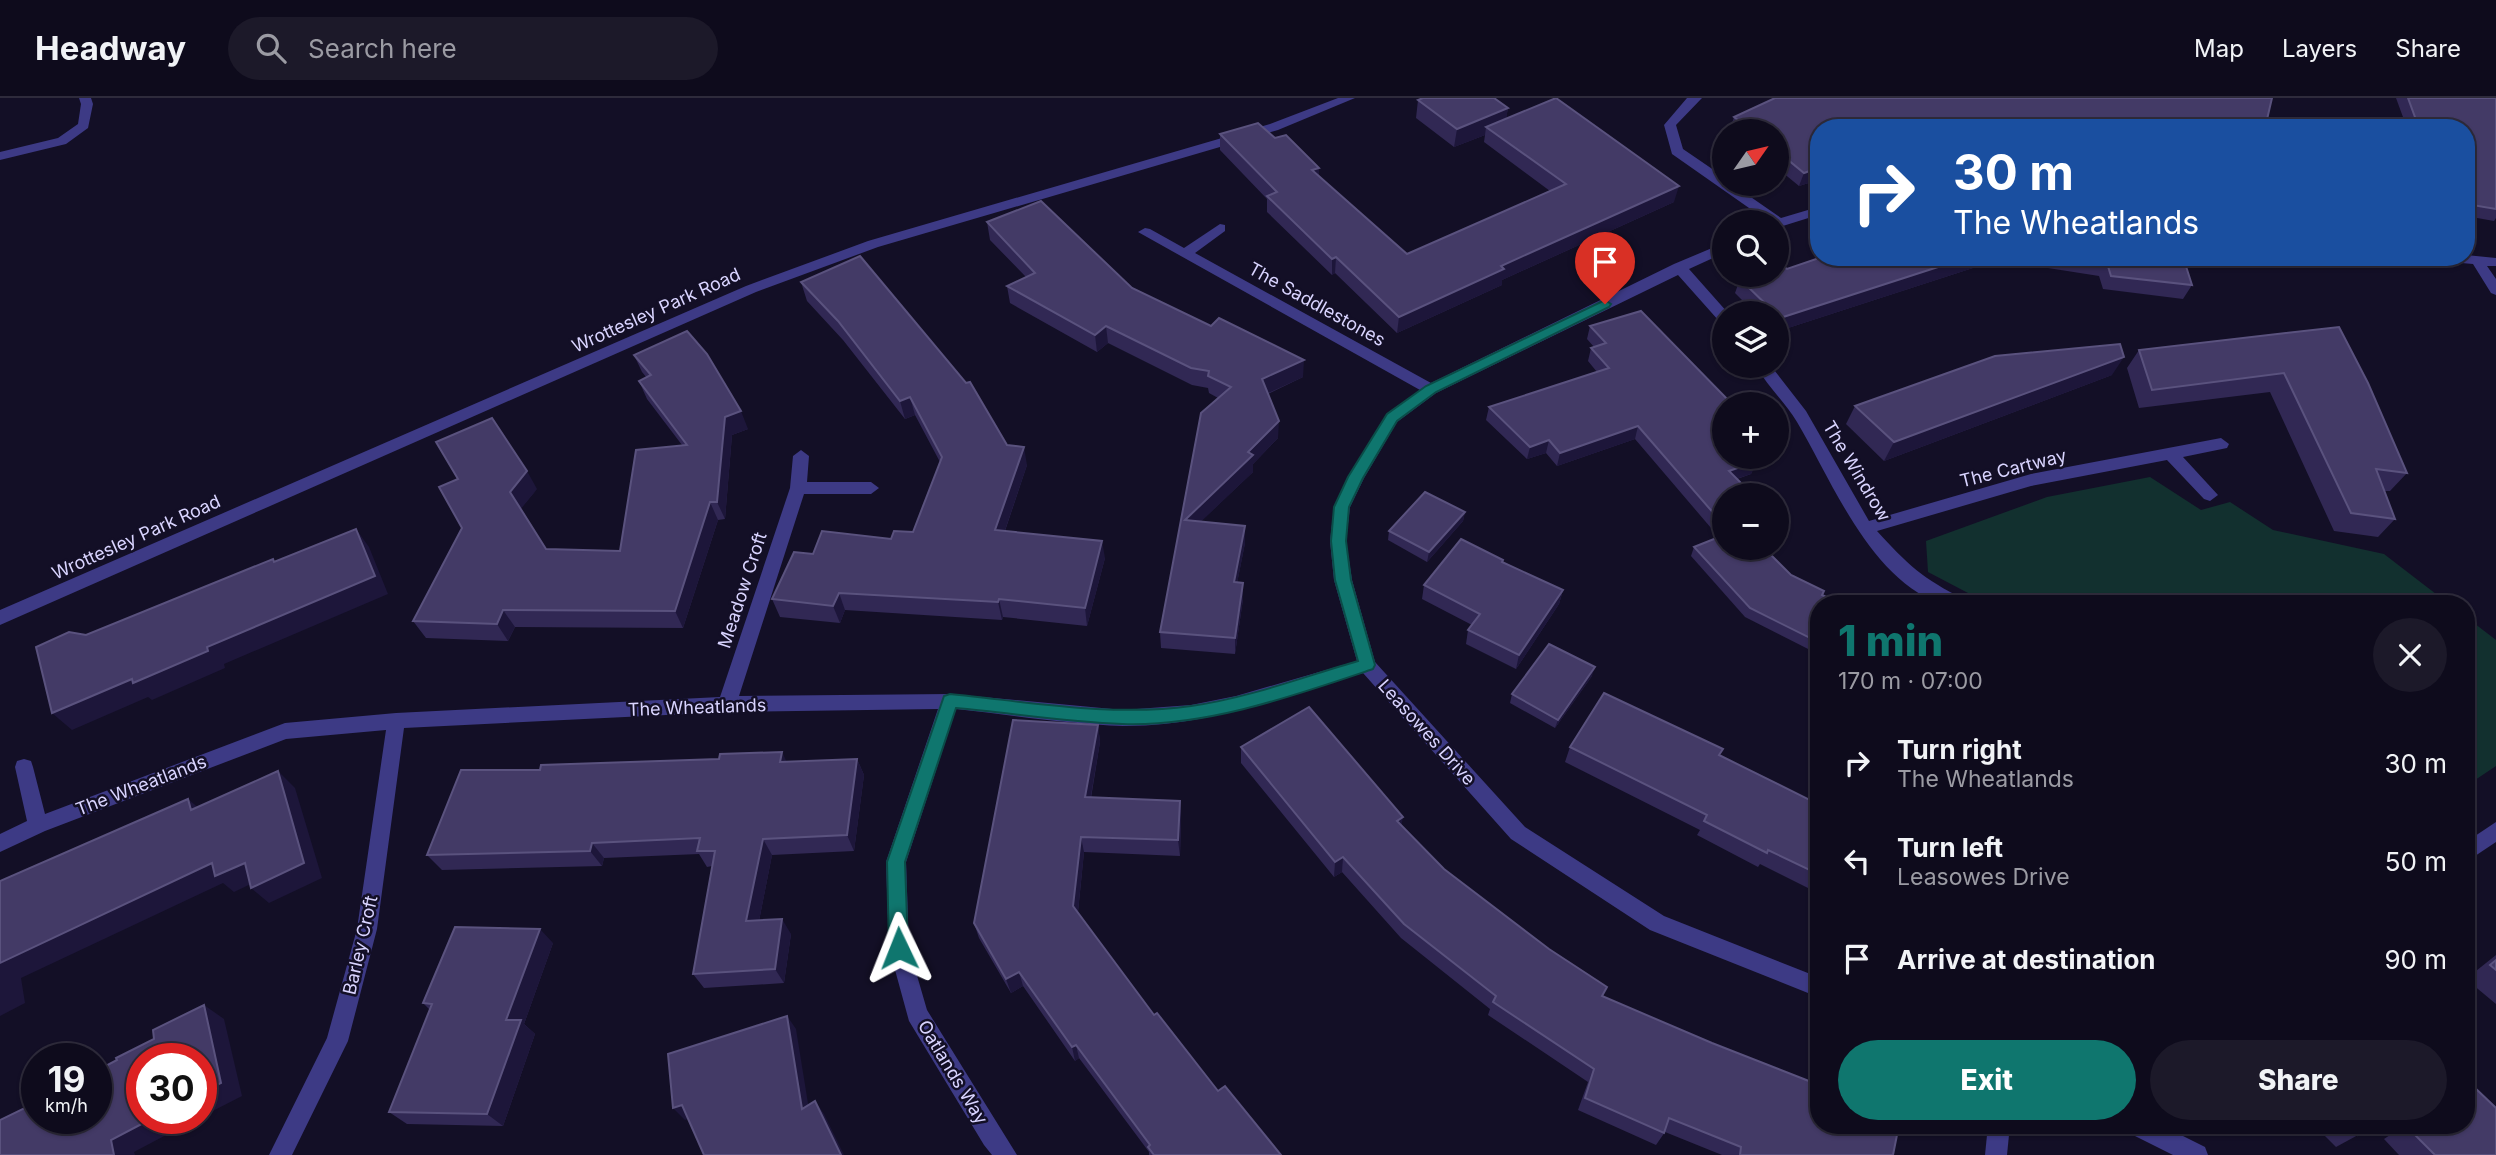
<!DOCTYPE html>
<meta charset="utf-8">
<style>
:root{--surface:#0e0b1c;--page:#1c1929;--text:#f1f3f6;--muted:#9b9ba3;--line:#2e2b3b;--accent:#0f766e}
body{margin:0;font-family:Inter,sans-serif;background:var(--page);color:var(--text);height:100vh;display:flex;flex-direction:column;font-size:26px;white-space:nowrap}
*{box-sizing:border-box;margin:0}
p{font-size:23px;color:var(--muted)}
.icon{flex:none;width:38px;height:38px;fill:none;stroke:currentColor;stroke-width:2;stroke-linecap:round;stroke-linejoin:round}
.map{position:relative;flex:1;overflow:hidden}
.side{position:absolute;left:1810px;top:497px;width:665px;height:539px;display:flex;flex-direction:column;background:var(--surface);border-radius:28px;box-shadow:0 2px 5px #0004,0 0 0 2px var(--line)}
.side>*{flex:none}
.banner{position:absolute;left:1810px;top:21px;width:665px;height:147px;border-radius:28px;box-shadow:0 2px 5px #0004,0 0 0 2px var(--line);background:#1a4fa0;color:#fff;overflow:hidden}
.needle{width:46px;rotate:56deg}
.buttons{position:absolute;left:1712px;top:21px;display:grid;gap:14px}
.buttons a{display:grid;place-items:center;width:77px;height:77px;border-radius:50%;background:var(--surface);box-shadow:0 2px 5px #0004,0 0 0 2px var(--line);font-size:35px}
.speed{position:absolute;left:21px;top:945px;display:flex;gap:14px;font-size:35px;font-weight:700;text-align:center}
.speed>*{display:grid;place-content:center;width:91px;height:91px;border-radius:50%;background:var(--surface);box-shadow:0 2px 5px #0004,0 0 0 2px var(--line);line-height:1}
.speed small{font-size:18px;font-weight:400}
.speed .limit{border:10px solid #d22;background:#fff;color:#111}
.pin{position:absolute;display:grid;place-items:center;width:60px;height:60px;color:#fff;margin:-72px -30px;border-radius:50% 50% 50% 0;rotate:-45deg;box-shadow:0 0 7px #0007}
.pin .icon{rotate:45deg}
.me{position:absolute;width:77px;margin:-38px;rotate:358deg;stroke-linejoin:round;filter:drop-shadow(0 0 5px #0008)}
.turn{display:flex;align-items:center;gap:24px;height:147px;padding:0 28px;font-size:32px}
.turn .icon{width:91px;height:91px;stroke-width:2.5}
.turn b{display:block;font-size:49px;line-height:60px}
.round{display:grid;place-items:center;flex:none;width:74px;height:74px;border-radius:37px;background:var(--page)}
.headline{display:flex;align-items:center;justify-content:space-between;height:119px;padding:0 28px}
h1{font-size:42px;font-weight:800;line-height:52px;color:var(--accent)}
.button{display:flex;gap:14px;margin-top:auto;padding:14px 28px}
.button a{flex:1;height:80px;border-radius:42px;background:var(--accent);color:#fff;font-size:28px;font-weight:800;line-height:80px;text-align:center}
.button a+a{background:var(--page);color:var(--text)}
ul{padding:0;list-style:none}
li{display:flex;align-items:center;gap:21px;height:98px;padding:0 28px}
li div{flex:1}
li b{display:block;font-size:26px}
li em{font-style:normal}
header{display:flex;align-items:center;gap:42px;box-sizing:border-box;height:98px;padding:0 35px;background:var(--surface);border-bottom:2px solid var(--line)}
header strong{font-size:33px}
nav{display:flex;gap:38px;margin-inline-start:auto;font-size:24px}
.search{width:490px;height:63px;background:var(--page);display:flex;align-items:center;gap:18px;box-sizing:border-box;padding:0 24px;border-radius:38px;color:var(--muted);font-size:26px}
.map>svg:first-child{display:block}
.green{fill:#12302f}
.lines{fill:none;stroke-linecap:round;stroke-linejoin:round}
.minor{fill:#3d3a85;fill-rule:evenodd}
.wall{fill:#312854}
.shaded-wall{fill:#1d163a}
.building{fill:#433a66;stroke:#5a527e;stroke-width:2}
.route{fill:#0f766e;stroke:#0a4d48;stroke-width:2}
.labels{text-anchor:middle;dominant-baseline:central;stroke-width:5;stroke-linejoin:round;paint-order:stroke}
.street-label{font-size:18px;fill:#d9d4ff;stroke:#130f26}
</style>
<header>
<strong>Headway</strong>
<div class="search"><svg class="icon" aria-label="search" viewBox="0 0 24 24"><circle cx="10" cy="10" r="6"/><path d="M15 15l6 6"/></svg>Search here</div>
<nav><a>Map</a><a>Layers</a><a>Share</a></nav>
</header>
<div class="map">
<svg width="2496" height="1057" viewBox="0 0 2496 1057">
<rect width="100%" height="100%" fill="#130f26"/>
<!-- green -->
<g class="green">
<path d="M2150,379l51,33 29,-8 43,28 111,24 65,50h-460l-61,-32 -2,-31 121,-44z"/>
<path d="M2466,519l30,23v126l-30,20z"/>
</g>
<g class="lines">
<!-- minor -->
<g class="minor">
<path d="M79,0h12l2,6 -5,24 -22,16 -66,16v-8l58,-14 20,-14 3,-20z"/>
<path d="M1338,0h17l-77,32 -400,117 -122,45 -756,333v-15l746,-324 122,-45 402,-117z"/>
<path d="M1687,0h15l-26,27 7,24 41,28v7h8l49,34 37,-11v8l-42,13v-6h-7l-97,-68 -8,-29z"/>
<path d="M1220,126l5,1v6l-30,22 236,130 243,-119 50,-21v10l-35,16 39,44h-4v10l-5,-2 -41,-46 -242,118 -39,29 -33,56 -14,29 -4,34 6,39 23,82 150,165 139,89 154,61v20l-168,-67 -139,-91 -148,-166c-78,24 -157,54 -240,53 -55,-2 -112,-11 -167,-17l-50,153 3,86 18,62 90,145h-25l-8,-10 -75,-124 -20,-73 -3,-86 52,-153 -211,3 -323,16 -27,201 -29,112 -56,114h-23l58,-117 30,-109 29,-199 -100,9 -241,92 -45,21v-18l27,-13 -12,-54 2,-6 7,-2 7,2 2,6 12,47 240,-91 111,-10 324,-16 70,-209 3,-32 8,-6 8,6 -2,26h64l8,6 -8,6h-67l-65,202 211,-2 173,16 68,-5 45,-9 121,-35 -23,-81 -4,-39 4,-34 14,-30 39,-63 33,-24 -282,-158 7,-4 5,1 34,19z"/>
<path d="M2466,157l30,3v8h-9l9,13v16l-5,-2 -18,-29 -35,-3 -7,-4h35z"/>
<path d="M1756,268h15l35,45 63,110 162,-47 190,-36 8,6 -2,4 -44,9 35,38 -8,6 -6,-2 -37,-39 -136,26 -154,45c30,33 46,48 87,68l3,5c-9,0 -19,1 -27,-1 -70,-24 -108,-122 -143,-181 -12,-20 -30,-36 -41,-56z"/>
<path d="M2496,724v20l-30,20v-20z"/>
<path d="M1988,1027h22l-3,30h-22z"/>
<path d="M2126,1027h35l44,22 3,8h-35l-44,-22z"/>
</g>
</g>
<!-- wall -->
<g class="wall">
<path d="M2396,0h100v120l-2,3 -28,-5v-88h-59z"/>
<path d="M1418,2l90,8 -2,10 168,84 -172,78v5l-105,48 -62,-60 -3,2 -65,-63v-13l-47,-49v-16l99,43 88,77 143,-63 -66,-49 1,-7 -31,12 -38,-29z"/>
<path d="M1734,19l84,11v52l-19,6 -23,-19v-36h-44l-2,-1z"/>
<path d="M987,124l145,66 171,89 -35,17 10,44 -25,26v8l-52,49 44,22 -8,40h6v16l-8,55 -74,-6 -1,-16 58,-234 -9,-5 -1,-5 -16,-3 -84,-42 -11,9 -87,-49 -3,-17 19,-9 -36,-37z"/>
<path d="M1822,159h161l-4,9 -203,66v-19h-21l-20,-20 5,-14 47,-10z"/>
<path d="M2027,159h156l9,28 -9,14 -80,-10 -4,-13 -70,-11z"/>
<path d="M801,184l206,163 20,20 -22,66 100,27 -18,68 -84,-9 -1,3 -157,-10 -5,13 -60,-6 -8,-18 41,-45 78,-15 22,-7 27,-70 -25,-47 -10,4 -62,-79 -36,-39z"/>
<path d="M1590,228l134,131 33,4 -6,13 -14,5 -13,53 -7,3 -82,-96 -78,27 -11,-13 -19,6 -41,-39 3,-13 108,-35 -9,-11 3,-13 3,-1 -7,-8z"/>
<path d="M2339,229l68,146 -17,18h-6l11,28 -17,18 -44,-6 -64,-139 -131,16 -12,-40 12,-18z"/>
<path d="M634,257l114,74 -16,6 -7,84 -7,1 -35,108 -168,-1 -7,14 -82,-3 -13,-17 124,-132 -17,20 26,40 74,2 62,-106 -35,-46 -8,-18 8,-3 -5,-6z"/>
<path d="M2112,277l-228,86 -38,-37 9,-18z"/>
<path d="M1465,414l-2,9 -36,41 -39,-22 1,-9z"/>
<path d="M1694,449l124,57v50l-73,-37 -54,-61z"/>
<path d="M1503,464l60,28 -4,14 -43,65 -50,-25 2,-14 4,-5 -50,-26 2,-14z"/>
<path d="M1592,578l-37,52 -45,-25 2,-9z"/>
<path d="M1098,627l2,17 -9,56 89,3 1,16 -1,39 -96,-4 -6,60 76,103 64,76 63,64h-132v-3l-70,-94 -4,3 -52,-75 -12,7 -32,-55 -5,-15z"/>
<path d="M1241,649l160,79 43,43 159,127 109,47 100,39 3,-5 78,78h-171l-57,-23 -9,13 -78,-35 10,-28 -100,-67 2,-6 -89,-71 -59,-66 -8,5 -93,-114z"/>
<path d="M1570,649l149,8 99,49v89l-58,-29 -2,3 -61,-32 3,-5 -135,-68z"/>
<path d="M719,661l67,3 71,-3 7,16 -10,76 -82,4 -13,66 32,13 -7,49 -80,5 -11,-14 19,-108 -5,1 -8,-13 -95,4 -2,8 -160,4 -15,-15 113,-85z"/>
<path d="M553,845l-29,81 11,10 -32,92 -96,-2 -18,-12 41,-102 -7,-7z"/>
<path d="M2496,857v49l-30,-25z"/>
<path d="M2473,988l23,69h-97l-15,-16 21,-14h61v-36z"/>
<path d="M2314,1027h57l-13,10 -22,12z"/>
</g>
<!-- shaded-wall -->
<g class="shaded-wall">
<path d="M1508,10l-3,18 -19,1 -1,8 -31,12 3,-18z"/>
<path d="M1319,70v16l-7,-14z"/>
<path d="M1818,70v12l-19,6 5,-13z"/>
<path d="M1679,88l-5,16 -172,78v5l-105,48 2,-16 102,-51z"/>
<path d="M1336,159l-1,16 -3,2v-16z"/>
<path d="M1969,159h14l-4,9 -203,66 4,-14z"/>
<path d="M1106,228l2,17 -11,9 -2,-17z"/>
<path d="M2124,259l-12,18 -228,86 10,-19z"/>
<path d="M1304,262l-1,17 -41,19v-17z"/>
<path d="M910,299l5,18 -10,4 -5,-18z"/>
<path d="M741,313l7,18 -16,6 -7,84 -8,-17 8,-85z"/>
<path d="M1279,323l-1,17 -25,26v8l-67,64 -1,-16z"/>
<path d="M1638,328l-3,13 -78,27 3,-13z"/>
<path d="M1549,342l-3,13 -19,6 3,-12z"/>
<path d="M1024,349l3,18 -28,83 -4,-18z"/>
<path d="M1757,363l-6,13 -27,9 5,-12z"/>
<path d="M527,373l10,18 -17,21 -10,-18z"/>
<path d="M710,404l8,18 -35,108 -8,-17z"/>
<path d="M1465,414l-2,9 -36,41 2,-10z"/>
<path d="M1724,424v10l-7,3 5,-12z"/>
<path d="M1245,428v17l-11,56v-17z"/>
<path d="M356,431l13,18 19,47 -164,70 1,4 -73,32 -4,-3 -76,33 -20,-17 155,-66z"/>
<path d="M1102,443l3,17 -18,68 -2,-18z"/>
<path d="M1243,485v16l-8,55v-16z"/>
<path d="M1563,492l-4,14 -43,65 3,-14z"/>
<path d="M839,495l6,17 -5,13 -7,-17z"/>
<path d="M999,501l4,18 -1,3 -4,-18z"/>
<path d="M503,512l12,17 -7,14 -11,-17z"/>
<path d="M1595,569l-3,9 -37,52 3,-8z"/>
<path d="M1098,627l2,17 -12,71 -3,-16z"/>
<path d="M782,654l8,17 -10,-7z"/>
<path d="M857,661l7,16 -10,76 -7,-16z"/>
<path d="M278,673l17,17 27,90 -53,25 -18,-15z"/>
<path d="M188,701l19,16 -16,-5z"/>
<path d="M1180,703l1,16 -1,39 -2,-16z"/>
<path d="M1403,719l-3,16 -3,-12z"/>
<path d="M1081,739l3,15 -7,69 -4,-15z"/>
<path d="M763,741l9,16 -16,81 -10,-15z"/>
<path d="M592,745l12,15 -2,8 -12,-15z"/>
<path d="M1343,759l-1,15 -8,5 1,-15z"/>
<path d="M212,765h33l18,15 -29,14 -11,-9 -202,95 4,25 -25,13v-53z"/>
<path d="M782,821l9,15 -7,49 -9,-14z"/>
<path d="M540,831l13,14 -29,81 11,10 -32,92 -16,-12 19,-94z"/>
<path d="M1019,874l4,14 -12,7 -5,-14z"/>
<path d="M204,907l20,14 18,77 -41,21z"/>
<path d="M787,918l9,13 15,93 -9,-13z"/>
<path d="M1076,947l3,13 -4,3 -3,-14z"/>
<path d="M815,1003l9,13 20,41h-3z"/>
<path d="M682,1007l11,12 -8,3 -12,-12z"/>
<path d="M153,1020h45l-64,34 1,3h-21l-3,-15z"/>
</g>
<!-- building -->
<g class="building">
<path d="M1423,0h71l14,10 -51,21 -39,-29z"/>
<path d="M1556,0l123,88 -178,80 3,3 -105,48 -63,-60 -4,2 -65,-63 10,-4 -57,-58 38,-11 17,15 11,-3 33,33 -7,2 95,84 159,-70 -80,-57z"/>
<path d="M1775,0h497l-7,30h-447v40l-14,5 -28,-23v-19h-24l-18,-14z"/>
<path d="M2408,0h88v111l-30,-5v-76h-47z"/>
<path d="M1041,103l91,87 79,38 8,-8 85,42 -42,19 17,42 -31,31 5,3 -68,65 60,6 -11,56 9,1 -8,55 -75,-6 41,-219 30,-26 -23,-11 1,-5 -18,-3 -85,-42 -11,9 -88,-49 28,-13 -48,-51z"/>
<path d="M860,158l106,127 4,-1 37,63 17,2 -29,83 107,11 -17,67 -86,-9 -1,3 -159,-9 -6,13 -61,-7 22,-47 19,2 9,-23 69,8 3,-8 19,1 29,-75 -32,-60 -10,4 -62,-80 -37,-39z"/>
<path d="M1822,159h147l-189,61 -40,-39 15,-4h21v-7l7,-2 4,3z"/>
<path d="M2073,159h110l9,28 -81,-9 -4,-13z"/>
<path d="M1641,213l91,93h-8v18l-3,1 3,2v32h29l4,4 -28,10 24,24h-29v27l-2,1 -84,-97 -78,27 -11,-13 -19,7 -41,-40 120,-39 -18,-20 15,-5 -16,-17z"/>
<path d="M2339,229l29,56 39,90 -31,-4 19,50 -44,-6 -67,-140 -132,17 -13,-40z"/>
<path d="M687,233l20,23 34,57 -16,6 -8,85h-7l-35,109 -172,-1 -6,14 -84,-3 49,-93 -23,-41 19,-8 -22,-37 56,-24 35,53 -17,21 36,57 74,2 16,-101 51,-5 -48,-64 12,-6 -17,-20z"/>
<path d="M2120,246l4,13 -230,85 -39,-36 140,-50z"/>
<path d="M1425,394l40,20 -36,40 -40,-21z"/>
<path d="M356,431l19,47 -168,71 1,4 -75,32 -1,-4 -80,34 -16,-66 33,-15 17,3 187,-76 1,3z"/>
<path d="M1724,437v13h40l27,27 33,16 -2,4 19,9h-23v38l-68,-34 -56,-61z"/>
<path d="M1461,441l42,21 -1,2 61,28 -44,65 -51,-25 12,-16 -56,-29z"/>
<path d="M1549,546l46,23 -37,53 -46,-26z"/>
<path d="M1604,595l119,56 -4,6 99,49v70l-50,-24 -1,3 -63,-32 3,-6 -137,-68z"/>
<path d="M1309,609l94,110 -6,4 47,48 105,80 58,38 -5,9 110,47 102,40 1,-6 3,2v46h81l-6,30h-153l1,-8 -72,-29 -5,15 -79,-35 9,-29 -101,-67 3,-6 -92,-72 -61,-67 -8,5 -94,-115z"/>
<path d="M1013,622l85,5 -13,72 95,4 -2,39 -97,-3 -8,69 81,109 3,-2 61,78 7,-5 56,69h-127l-6,-8 2,-2 -74,-100 -4,2 -53,-75 -13,7 -32,-56z"/>
<path d="M782,654l-2,10 77,-3 -10,76 -84,4 -17,82 36,-2 -7,50 -82,5 22,-123h-18l3,-13 -108,5 -2,8 -163,4 34,-85h79l1,-5 178,-6 1,-5z"/>
<path d="M278,673l26,92 -53,25 -6,-25 -30,13 -3,-13 -212,100v-82l188,-82 3,11z"/>
<path d="M455,829l85,2 -34,91h15l-34,94 -98,-2 43,-108 -9,-1z"/>
<path d="M2496,862v10l-6,-5z"/>
<path d="M204,907l17,78 -20,10v-34h-59v59h11l-42,22 3,15h-114v-35l37,-18v16h59v-47l21,-11 -1,-2 38,-19 -1,-9z"/>
<path d="M787,918l15,93 13,-8 26,54h-137l-22,-50 -9,3 -5,-54z"/>
<path d="M2473,988l23,22v47h-61l-28,-28 3,-2h56v-35z"/>
<path d="M2349,1027h22l-13,10z"/>
</g>
<!-- route -->
<path class="route" d="M1605,202l6,4 -2,3 -173,85 -39,29 -34,57 -14,29 -3,34 5,39 24,85 -2,4c-80,27 -167,58 -251,55 -55,-2 -111,-11 -166,-16l-51,154 3,86 -3,6 -6,3 -7,-3 -3,-6 -2,-86 57,-166 6,-2c80,8 162,23 241,12 57,-8 112,-29 167,-45l-23,-81 -4,-39 3,-34 14,-30 39,-63 39,-28z"/>
<g class="labels">
<!-- street labels -->
<g class="street-label">
<text transform="translate(1317 206) rotate(29)">The Saddlestones</text>
<text transform="translate(656 212) rotate(-24)">Wrottesley Park Road</text>
<text transform="translate(2013 370) rotate(-14)">The Cartway</text>
<text transform="translate(1857 373) rotate(59)">The Windrow</text>
<text transform="translate(136 439) rotate(-24)">Wrottesley Park Road</text>
<text transform="translate(742 492) rotate(-72)">Meadow Croft</text>
<text transform="translate(697 609) rotate(-2)">The Wheatlands</text>
<text transform="translate(1427 634) rotate(48)">Leasowes Drive</text>
<text transform="translate(141 687) rotate(-21)">The Wheatlands</text>
<text transform="translate(360 847) rotate(-77)">Barley Croft</text>
<text transform="translate(953 974) rotate(59)">Oatlands Way</text>
</g>
</g>
</svg>
<div class="buttons">
<a><svg class="needle" viewBox="-14 -14 28 28"><path d="M0-13l5 13h-10z" fill="#e53935"/><path d="M0 13l5-13h-10z" fill="#9b9ba3"/></svg></a>
<a><svg class="icon" aria-label="search" viewBox="0 0 24 24"><circle cx="10" cy="10" r="6"/><path d="M15 15l6 6"/></svg></a>
<a><svg class="icon" aria-label="layers" viewBox="0 0 24 24"><path d="M12 4l9 5-9 5-9-5zM3 14l9 5 9-5"/></svg></a>
<a>+</a>
<a>−</a>
</div>
<div class="speed"><div>19<small>km/h</small></div><div class="limit">30</div></div>
<div class="pin" style="left:1605px;top:206px;background:#d93025"><svg class="icon" aria-label="arrive" viewBox="0 0 24 24"><path d="M6 21V4h12l-3 4 3 4H6"/></svg></div>
<svg class="me" style="left:899px;top:850px" viewBox="-20 -20 40 40"><path d="M0-17L14 15 0 8-14 15z" fill="#0f766e" stroke="#fff" stroke-width="4"/></svg>
<div class="banner">
<div class="turn"><svg class="icon" aria-label="right" viewBox="0 0 24 24"><path d="M7 20v-9h11M14 6l5 5-5 5"/></svg><div><b>30 m</b>The Wheatlands</div></div>
</div>
<section class="side">
<div class="headline"><div><h1>1 min</h1><p>170 m · 07:00</p></div><a class="round"><svg class="icon" aria-label="close" viewBox="0 0 24 24"><path d="M6 6l12 12M18 6L6 18"/></svg></a></div>
<ul>
<li><svg class="icon" aria-label="right" viewBox="0 0 24 24"><path d="M7 20v-9h11M14 6l5 5-5 5"/></svg><div><b>Turn right</b><p>The Wheatlands</p></div><em>30 m</em></li>
<li><svg class="icon" aria-label="left" viewBox="0 0 24 24"><path d="M17 20v-9H6M10 6l-5 5 5 5"/></svg><div><b>Turn left</b><p>Leasowes Drive</p></div><em>50 m</em></li>
<li><svg class="icon" aria-label="arrive" viewBox="0 0 24 24"><path d="M6 21V4h12l-3 4 3 4H6"/></svg><div><b>Arrive at destination</b></div><em>90 m</em></li>
</ul>
<div class="button"><a>Exit</a><a>Share</a></div>
</section>
</div>
